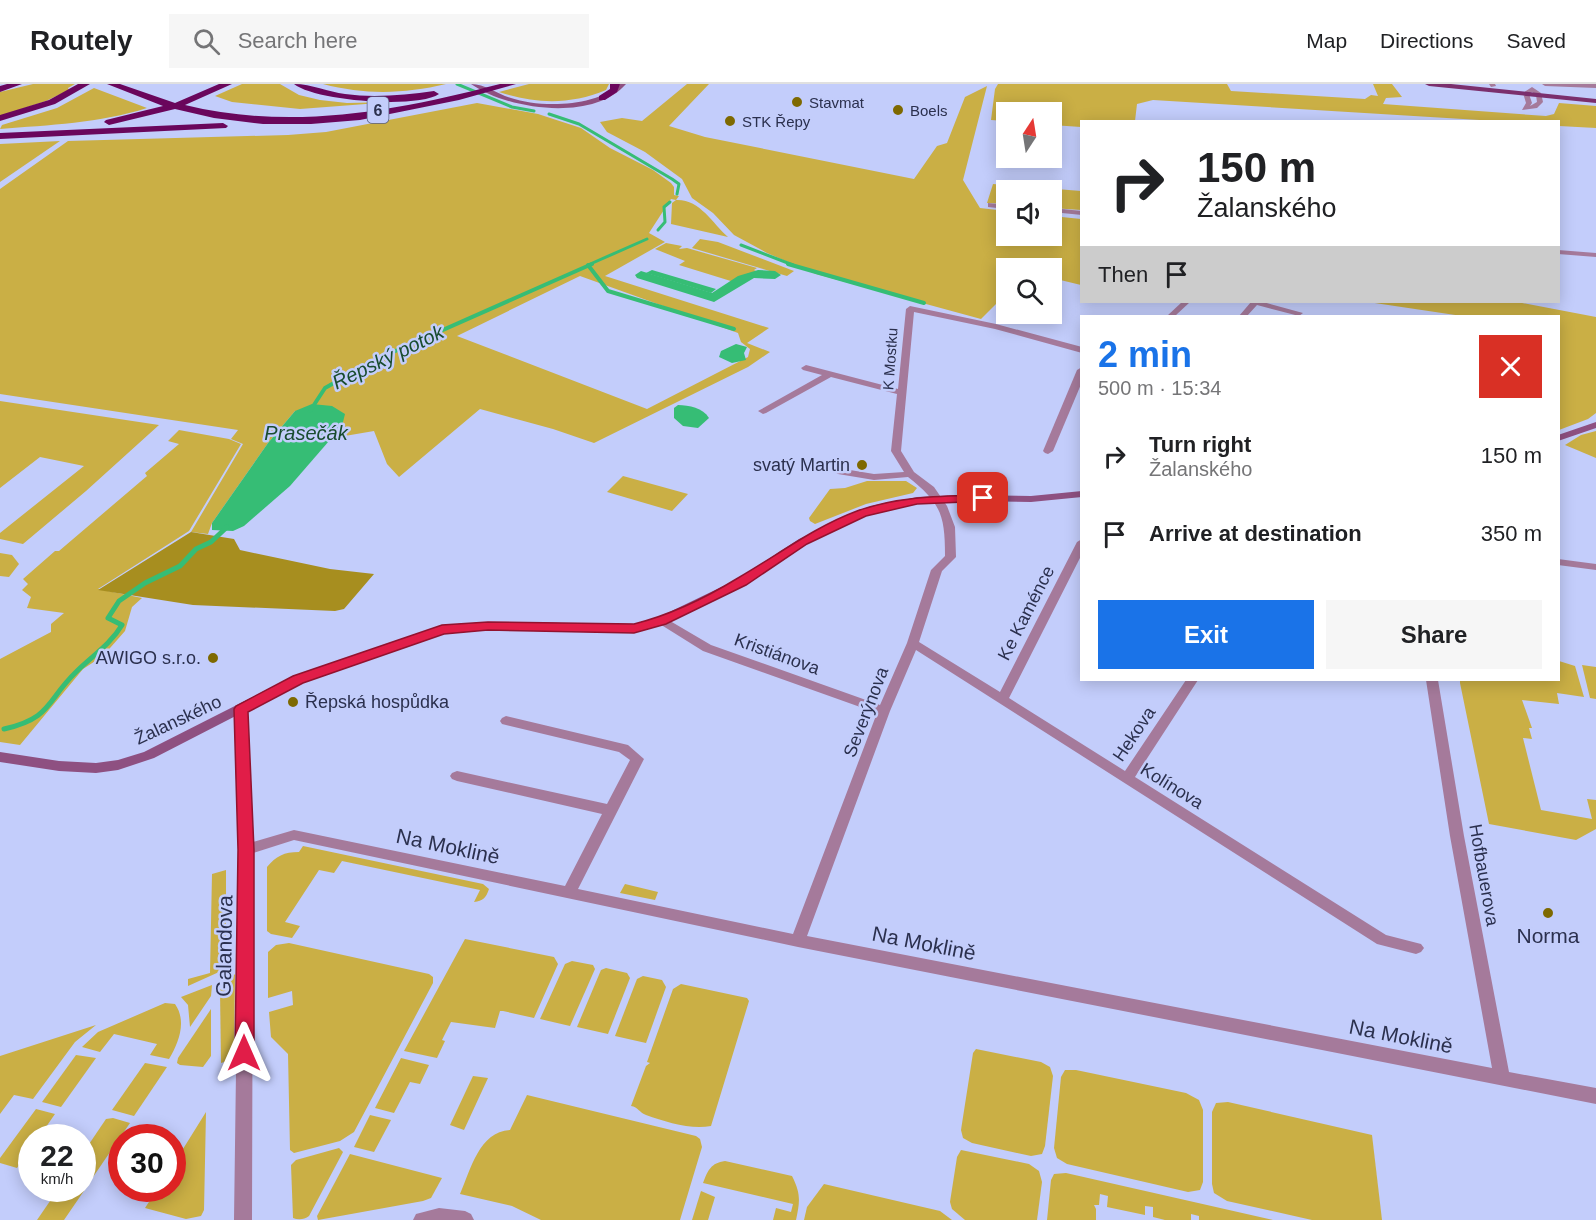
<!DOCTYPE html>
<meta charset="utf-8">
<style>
:root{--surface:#fff;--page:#f6f6f6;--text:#202124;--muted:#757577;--line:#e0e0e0;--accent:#1a73e8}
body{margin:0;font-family:Helvetica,sans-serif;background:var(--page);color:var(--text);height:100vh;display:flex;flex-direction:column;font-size:22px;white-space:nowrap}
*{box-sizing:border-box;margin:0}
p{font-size:20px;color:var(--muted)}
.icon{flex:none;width:33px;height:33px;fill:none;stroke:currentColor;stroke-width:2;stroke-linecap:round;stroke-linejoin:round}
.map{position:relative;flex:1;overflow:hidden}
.sheet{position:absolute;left:1080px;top:231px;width:480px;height:366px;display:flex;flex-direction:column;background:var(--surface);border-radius:0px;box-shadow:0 3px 15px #0003}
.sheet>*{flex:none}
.top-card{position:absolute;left:1080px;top:36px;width:480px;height:183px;border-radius:0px;box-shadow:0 3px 15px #0003;background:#fff;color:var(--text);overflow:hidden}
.needle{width:39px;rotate:12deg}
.buttons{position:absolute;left:996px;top:18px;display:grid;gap:12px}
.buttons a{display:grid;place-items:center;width:66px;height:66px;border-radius:0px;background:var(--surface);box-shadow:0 3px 15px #0003;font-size:30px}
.speed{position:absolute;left:18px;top:1040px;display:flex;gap:12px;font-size:30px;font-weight:700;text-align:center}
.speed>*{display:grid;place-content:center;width:78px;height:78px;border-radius:50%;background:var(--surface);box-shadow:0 3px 15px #0003;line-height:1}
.speed small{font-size:15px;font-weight:400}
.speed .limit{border:9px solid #d22;background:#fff;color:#111}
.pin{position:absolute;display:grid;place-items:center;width:51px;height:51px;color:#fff;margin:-26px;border-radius:12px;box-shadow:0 3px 9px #0006}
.me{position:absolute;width:66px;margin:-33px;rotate:0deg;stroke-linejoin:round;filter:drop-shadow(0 0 4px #0008)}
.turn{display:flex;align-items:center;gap:21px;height:126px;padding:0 18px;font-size:27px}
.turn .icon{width:78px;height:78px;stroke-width:2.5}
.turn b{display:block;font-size:42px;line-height:51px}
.then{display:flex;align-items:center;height:57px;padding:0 18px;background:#0003;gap:12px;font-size:22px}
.round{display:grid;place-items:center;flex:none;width:63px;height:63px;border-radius:0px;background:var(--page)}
.head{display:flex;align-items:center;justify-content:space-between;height:102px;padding:0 18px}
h1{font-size:36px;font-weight:600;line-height:45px;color:var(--accent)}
.button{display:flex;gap:12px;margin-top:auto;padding:12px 18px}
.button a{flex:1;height:69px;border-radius:0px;background:var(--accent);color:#fff;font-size:24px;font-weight:600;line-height:69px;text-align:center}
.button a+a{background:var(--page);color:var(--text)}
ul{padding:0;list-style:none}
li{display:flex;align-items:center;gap:18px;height:78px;padding:0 18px}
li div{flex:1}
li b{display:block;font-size:22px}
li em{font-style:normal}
header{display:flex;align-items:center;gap:36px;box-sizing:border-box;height:84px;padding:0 30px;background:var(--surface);border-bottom:2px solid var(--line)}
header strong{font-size:28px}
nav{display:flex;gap:33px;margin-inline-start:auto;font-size:21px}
.search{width:420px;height:54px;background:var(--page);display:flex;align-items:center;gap:15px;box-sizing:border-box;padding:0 21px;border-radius:0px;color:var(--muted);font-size:22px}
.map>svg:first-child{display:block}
.green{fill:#caaf45;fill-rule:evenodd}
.forest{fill:#a78e1f}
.water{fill:#36bd75}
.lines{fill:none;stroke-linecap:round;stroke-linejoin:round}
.stream-far2{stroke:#36bd75;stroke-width:3}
.stream-far1{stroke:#36bd75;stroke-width:4}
.stream{stroke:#36bd75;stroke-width:5}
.canal{fill:#36bd75;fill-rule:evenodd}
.street{fill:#a57a9b;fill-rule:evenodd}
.secondary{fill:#8e5081;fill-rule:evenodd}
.primary{fill:#7b2f6d;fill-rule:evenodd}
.highway{fill:#6a065c;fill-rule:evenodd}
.route{fill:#e11d48;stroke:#92132f;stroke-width:1.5}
.poi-dot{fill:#7e6900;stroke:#c3cdfb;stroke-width:2}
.labels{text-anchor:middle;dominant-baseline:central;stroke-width:5;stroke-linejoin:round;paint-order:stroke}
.far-poi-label{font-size:15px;fill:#2b304e;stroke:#c3cdfb;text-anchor:start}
.far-street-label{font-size:15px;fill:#2b304e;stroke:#c3cdfb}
.shield{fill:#c3cdfb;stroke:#595f82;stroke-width:1.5}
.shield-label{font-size:16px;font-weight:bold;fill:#2b304e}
.poi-label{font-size:18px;fill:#2b304e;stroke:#c3cdfb;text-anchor:end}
.street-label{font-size:18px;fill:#2b304e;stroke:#c3cdfb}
.water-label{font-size:20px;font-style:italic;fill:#194c2f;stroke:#c3cdfb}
.near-street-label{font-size:21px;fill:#2b304e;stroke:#c3cdfb}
.near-poi-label{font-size:21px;fill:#2b304e;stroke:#c3cdfb}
</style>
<header>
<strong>Routely</strong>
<div class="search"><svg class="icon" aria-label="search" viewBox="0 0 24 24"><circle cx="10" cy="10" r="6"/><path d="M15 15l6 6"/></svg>Search here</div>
<nav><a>Map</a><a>Directions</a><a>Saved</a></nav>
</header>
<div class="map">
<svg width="1596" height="1136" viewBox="0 0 1596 1136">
<rect width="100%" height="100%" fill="#c3cdfb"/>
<!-- green -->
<g class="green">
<path d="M33,0h42l-7,4 1,2 -23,11 -46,15v-24z"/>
<path d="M242,0h38l19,11 21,5 27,3 45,-1 -92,7 -68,-7 -17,-6z"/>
<path d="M323,0h123c-42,10 -81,11 -123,0z"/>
<path d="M529,0h80l-3,6c-36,15 -70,14 -107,2z"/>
<path d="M687,0h22l-40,42 36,11 209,42 23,-33 10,-3 18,-46 22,-11 -24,94 17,28 26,3v25h46v-20l29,3v66l-29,-7v-10h-46v26l-25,25 -165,-45 -49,-21 -33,-18 -21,-22 -21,-15 -10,-19 -37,-27 -38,-20 -7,-10 22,-4 20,3z"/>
<path d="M998,0h229l4,7 134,8 6,-4 7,1 -5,-12h19l10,13 -16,1 -3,6 163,12 8,-2 5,-11 37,3v22l-37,-2 -1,-4 -62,-1 -343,-21 -16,4 -2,17 -53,1 -1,5 -29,-2v-13h-46v9l-15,-1 4,-31z"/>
<path d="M94,4l53,20c-47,15 -98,17 -147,21l2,-4 55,-17z"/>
<path d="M477,19l61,11 43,14 29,20 43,22 18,13 3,4v8l5,1 -3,4c24,-1 36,23 52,37l-57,-13 1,-21 4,-3 -5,-1 -22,34 16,9 -60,34 164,52 -22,15 23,9 -22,15 -154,76 -41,-14 -73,-20 -81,68 -12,-13 -13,-33 -41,7 9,-12 -47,-15 -27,32 -56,80 -4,11 -17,-2 52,-88 -12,-5 7,-9 -238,-36v-205l68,-48 220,-6 38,-3zM580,192l158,57 3,9 9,7 -2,8 -101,52 -190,-73z"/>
<path d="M60,57l-60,41v-38z"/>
<path d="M993,100l88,7v19l-29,-2v-18h-46v14l-19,-1z"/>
<path d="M700,155l18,3 76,29 -7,5 -95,-28z"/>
<path d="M666,159l16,3 -3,3 8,-1 70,20 -3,2 4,2 -24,10 -55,-17 6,-4 -30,-12z"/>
<path d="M1368,218h149l79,15v96l-8,6 -29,11 -1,-114h-96z"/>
<path d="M0,317l159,24 -73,66 -63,53 -23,-5v-6l84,-67 -44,-9 -40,31z"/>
<path d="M179,346l50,9 12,5 -52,87 -91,58 44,9 -10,9 -7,24 -22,25 -20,13 -63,76 -20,-3v-83l51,-27v-8l13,-11 -37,-5 4,-11 -9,-7 6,-6 -5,-5 32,-28h4l88,-75 -2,-3 34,-29 -11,-3z"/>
<path d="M1596,347v27l-31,-13 16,-10z"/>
<path d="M623,392l65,18 -16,17 -65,-19z"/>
<path d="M867,397h39l11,7 -4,5 -47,11 -51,20 -5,-3 -1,-3 21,-29 15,-1z"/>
<path d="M0,469l12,2 7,9 -10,13 -9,-1z"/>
<path d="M1559,577l16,5 9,31 -27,-4 2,11 -37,-4 10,28h-3l3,11 -9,-1 18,72 51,9 -5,-20 9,1v29l-20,11 -87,-16 -29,-141v-3h98z"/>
<path d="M1582,581l14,2v32l-6,-1z"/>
<path d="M303,762l180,38 6,5c-3,9 -6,12 -15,13l6,-12 -138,-29 -8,12 -15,-3 -34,52 15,4 -8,12 -21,-4 -4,-3v-64c9,-11 17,-15 32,-15z"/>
<path d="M226,786v95l-7,7 -31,14v-7l22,-6 2,-99z"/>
<path d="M625,800l33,8 -3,8 -35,-7z"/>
<path d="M465,855l89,18 4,7 -24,54 -31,-7h-3l-5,17 -44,-6 -9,18 3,1 -8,17 -33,-7z"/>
<path d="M289,859l140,31 4,3v6l-79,149 -14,9 -46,12 -4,-3 -2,-96 -17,-17 -2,-25 24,-7 -1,-14 -24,7v-46l8,-7z"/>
<path d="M572,877l21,4 2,4 -25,57 -30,-7 25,-55z"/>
<path d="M606,884l21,5 3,5 -22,56 -31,-7 24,-57z"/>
<path d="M235,890l-1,85 -13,4 -1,-73z"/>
<path d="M643,892l19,4 4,7 -20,56 -31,-7 22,-57z"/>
<path d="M681,900l66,14 2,3 -38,125c-20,4 -45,-4 -65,-11 -6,-2 -8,-8 -15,-9l15,-40 4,-3 -3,-1 26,-73z"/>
<path d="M212,901l-1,11 -21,31 -2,-22 -7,-8z"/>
<path d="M165,919l10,1c12,17 4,38 -6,55l-19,-4 7,-11 -43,-10 -14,18 -18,-5 16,-15z"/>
<path d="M211,925v47l-8,11 -23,-2 -3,-2 1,-5z"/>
<path d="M96,941l-21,17 -42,57 -19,-4 -14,19v-58z"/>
<path d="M976,965l65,13 9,5 3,9 -8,70 -3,8 -11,2 -59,-13 -9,-5 -2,-8 12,-77z"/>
<path d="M76,971l20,3 -35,49 -19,-5z"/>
<path d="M401,974l28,7 -9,19 -10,-2 -16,31 -19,-5z"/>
<path d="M145,979l22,4 -33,49 -22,-6z"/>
<path d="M1065,986h11l110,23 13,7 4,10v72l-3,8 -12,2 -121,-28 -10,-6 -3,-10 7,-71z"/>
<path d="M473,992l15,2 -24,52 -14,-5z"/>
<path d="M527,1011l169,41 4,3 2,8 -22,73h-139l-29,-14 -52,-12c11,-25 19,-62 50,-64z"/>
<path d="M1228,1018l144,33 10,85h-70l-85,-19 -13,-8 -2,-9v-72l4,-9z"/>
<path d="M36,1025l19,5 -16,23h-7l-1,10 -14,21 -17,-5v-5z"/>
<path d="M206,1028l-2,98 -3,6 -15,3 -41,-11 13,-20h14l1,-23z"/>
<path d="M370,1031l21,5 -17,32 -20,-5z"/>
<path d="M113,1034l17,5 -37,54 -10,-3v-21l23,-34z"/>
<path d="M339,1064l4,4 -34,64c-5,4 -11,4 -16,2l-2,-53 5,-5z"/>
<path d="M961,1066l68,14 10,7 3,11 -5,38h-72l-13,-11 -2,-7 7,-45z"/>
<path d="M350,1070l92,24 -11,20 -8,3 -105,19 -1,-4z"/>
<path d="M725,1077l67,15c9,18 8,25 4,44h-23l3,-12 15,4 2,-8 -90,-21c5,-13 8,-20 22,-22z"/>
<path d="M1066,1089l207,47h-74v-4l-8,-2v6h-26l-12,-3v-10l-8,-1v9l-38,-8 1,-11 -8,-2 -1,11h-5l2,4v11h-49l4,-40 3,-6z"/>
<path d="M83,1099l5,2 -24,35h-27l22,-32h23z"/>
<path d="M824,1100l116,27 12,9h-148l3,-13z"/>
<path d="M701,1107l14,6 -7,23h-16z"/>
</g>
<!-- forest -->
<path class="forest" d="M191,448l43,7 6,11 90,19 44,5 -30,35 -9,2 -142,-6 -95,-15z"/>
<!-- water -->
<g class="water">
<path d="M652,186l64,19 -5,4 -65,-20z"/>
<path d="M645,190l65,19 -5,4 -65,-20z"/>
<path d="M736,260l11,3 -3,6 2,7 -14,3 -13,-6 2,-6z"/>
<path d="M312,320l20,2 13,8 -3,12 -52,60 -46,40 -11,5 -21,-1v-7l56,-80 27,-32z"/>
<path d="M678,321c11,0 25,3 31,13l-11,10 -15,-2 -9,-8v-10z"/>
</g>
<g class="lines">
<!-- stream-far2 -->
<g class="stream-far2">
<path d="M457,0l55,23 22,4"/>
<path d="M549,30l30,10 93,55 7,5 -2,10"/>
<path d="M658,146l7,-8 -1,-15 6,-5"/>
<path d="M741,161l52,20"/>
<path d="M588,181l59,-26"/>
</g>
<!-- stream-far1 -->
<g class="stream-far1">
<path d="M788,180l136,39"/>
<path d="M588,181l20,26 126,38"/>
<path d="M310,327l15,-23 50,-28 217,-96"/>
</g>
<!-- stream -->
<path class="stream" d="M4,645c48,-11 42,-28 72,-57 16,-16 34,-27 46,-47l-14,-7 11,-17 26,-18 35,-17 16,-17 15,-7 16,-15"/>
<!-- canal -->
<path class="canal" d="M758,186l17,1 6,4 -6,4 -21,-1 -40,24 -77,-24 -2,-3 6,-4 71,22 26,-17z"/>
<!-- street -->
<g class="street">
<path d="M1489,0h6l1,2 -5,1z"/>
<path d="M1542,0h54v4l-51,-2z"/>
<path d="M1532,3l9,6 2,9 -6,6 -15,2 4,-7 -3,-10zM1532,8l4,3 1,7 -7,4 2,-3 -3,-9z"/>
<path d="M988,119l18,2v4l-18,-2z"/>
<path d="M1052,124l30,3v4l-30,-3z"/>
<path d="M1558,166l38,3v4l-38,-3z"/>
<path d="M1182,218h8l-15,14h-8z"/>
<path d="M1251,218h12l40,11 -4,3 -42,-11 -10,11h-8z"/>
<path d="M910,222l86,18 86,23v6l-87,-24 -81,-17 -13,139 13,21 20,15 13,19 8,21 1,30 -14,14 -23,71 81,50 77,-150 5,-3v15l-73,144 116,73 61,-91h12l-63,97 251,158 35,9 3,4 -3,4 -5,2 -39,-10 -461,-294 -26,61 -83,225 685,132 -42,-232 -24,-156h12l26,156 45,236 87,16v16l-798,-157 -504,-107 -41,13 -1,367h-18l5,-370 -4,-141 2,-3h8l2,3 6,133 41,-12 271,56 37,-72 -145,-33 -5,-2 -2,-3 2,-3 5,-2 150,33 23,-44 -11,-8 -117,-28 -2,-3 2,-3 4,-2 122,29 16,14 -66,130 215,45 84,-221 -174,-62 -48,-30 6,-4 4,1 46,27 169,60 27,-62 24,-73 14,-14c0,-41 -4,-53 -37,-79l-34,3 -36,-6 -5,-3 5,-3 36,6 30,-2 -13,-21 6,-57 -66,-17 -65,36 -3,1 -5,-3 64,-36 -19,-5 -2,-2 5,-3 92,24 8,-80z"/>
<path d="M1082,283v15l-29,69 -5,3 -3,-1 -2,-2 34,-81z"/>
<path d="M1558,475l38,5v6l-38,-5z"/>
<path d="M439,1124l26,3 6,3 3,6h-61l3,-6z"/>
</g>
<!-- secondary -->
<g class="secondary">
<path d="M471,0c14,0 26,10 40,14 29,10 86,9 109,-14h6c-33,38 -118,26 -155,0z"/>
<path d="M1596,338v6l-38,13v-6z"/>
<path d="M1082,407v6l-51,5 -71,-1 -43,2 -51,12 -59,28 -61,42 -81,39 -31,8 -146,-2 -45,4 -141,48 -148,76 -36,12 -22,3 -37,-2 -59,-9v-10l59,9 37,2 22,-3 26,-8 150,-76 148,-50 46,-4 146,2 23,-6 81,-39 61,-40 59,-28 59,-14 43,-2 71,1z"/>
</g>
<!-- primary -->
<path class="primary" d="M1425,0h26l145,15v4l-167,-17z"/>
<!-- highway -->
<g class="highway">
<path d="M7,0h15l-22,8v-6z"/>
<path d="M78,0h12l-35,20 -55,17v-6l49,-15z"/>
<path d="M107,0h13l55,19 44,-19h13l-47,21c107,26 211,6 315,-21h16l-57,16 -99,20 -49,4h-48l-49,-6 -39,-9 -66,16 -5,-3 2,-2 57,-14z"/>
<path d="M294,0c18,0 34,8 51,10 29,4 60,1 89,-3l5,3c-22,15 -124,7 -145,-10z"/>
<path d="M610,0h10l-3,8 -12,8h-6v-4l11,-7z"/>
<path d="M223,39l5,3 -2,2 -226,11v-6z"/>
</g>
</g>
<!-- route -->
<path class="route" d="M983,411l5,1v5l-71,3 -51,12 -59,28 -61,41 -80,39 -32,9 -146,-3 -44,4 -141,49 -55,29 6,138v203l-3,6 -7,2 -6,-2 -3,-6 3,-203 -4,-141 2,-3 57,-30 149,-51 46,-3 146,2c36,-9 73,-27 104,-46 40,-23 76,-51 119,-67 41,-15 84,-15 126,-16z"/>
<!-- markers -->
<g class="poi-dot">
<circle cx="797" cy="18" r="6"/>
<circle cx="898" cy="26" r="6"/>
<circle cx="730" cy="37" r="6"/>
<circle cx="862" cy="381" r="6"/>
<circle cx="213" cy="574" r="6"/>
<circle cx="293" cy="618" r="6"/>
<circle cx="1548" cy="829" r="6"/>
</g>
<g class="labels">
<!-- far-poi labels -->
<g class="far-poi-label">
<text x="809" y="18">Stavmat</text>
<text x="910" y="26">Boels</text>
<text x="742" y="37">STK Řepy</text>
</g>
<!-- far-street labels -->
<g class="far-street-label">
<text transform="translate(890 275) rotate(-86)">K Mostku</text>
</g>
<!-- shield labels -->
<rect class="shield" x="367.5" y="13" width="21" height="26" rx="4.5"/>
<g class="shield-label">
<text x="378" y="26">6</text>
</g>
<!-- poi labels -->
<g class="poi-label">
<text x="850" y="381">svatý Martin</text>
<text x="201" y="574">AWIGO s.r.o.</text>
<text x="305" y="618" text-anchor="start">Řepská hospůdka</text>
</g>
<!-- street labels -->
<g class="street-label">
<text transform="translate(1026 529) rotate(-63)">Ke Kaménce</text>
<text transform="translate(777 570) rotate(20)">Kristiánova</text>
<text transform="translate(866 628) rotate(-69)">Severýnova</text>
<text transform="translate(178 636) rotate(-25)">Žalanského</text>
<text transform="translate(1134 650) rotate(-56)">Hekova</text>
<text transform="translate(1172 702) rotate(32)">Kolínova</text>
<text transform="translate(1484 791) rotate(80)">Hofbauerova</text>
</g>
<!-- water labels -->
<g class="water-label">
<text transform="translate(388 273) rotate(-26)">Řepský potok</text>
<text x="306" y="349">Prasečák</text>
</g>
<!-- near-street labels -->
<g class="near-street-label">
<text transform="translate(448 762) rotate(12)">Na Moklině</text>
<text transform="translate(924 859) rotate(11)">Na Moklině</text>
<text transform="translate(224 862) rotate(-89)">Galandova</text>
<text transform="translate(1401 952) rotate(11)">Na Moklině</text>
</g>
<!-- near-poi labels -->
<g class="near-poi-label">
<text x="1548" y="851">Norma</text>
</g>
</g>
</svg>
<div class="buttons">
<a><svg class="needle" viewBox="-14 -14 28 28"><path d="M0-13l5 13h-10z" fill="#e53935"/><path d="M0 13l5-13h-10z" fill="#757577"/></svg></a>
<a><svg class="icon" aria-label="sound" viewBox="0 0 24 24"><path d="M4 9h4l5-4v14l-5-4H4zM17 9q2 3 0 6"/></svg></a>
<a><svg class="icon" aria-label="search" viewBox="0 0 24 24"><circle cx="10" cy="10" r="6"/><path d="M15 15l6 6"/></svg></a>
</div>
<div class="speed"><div>22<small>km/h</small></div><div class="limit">30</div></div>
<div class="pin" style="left:983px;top:414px;background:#d93025"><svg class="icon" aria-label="arrive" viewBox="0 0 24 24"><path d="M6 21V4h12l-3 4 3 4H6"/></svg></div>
<svg class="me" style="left:244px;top:969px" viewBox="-20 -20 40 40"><path d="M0-17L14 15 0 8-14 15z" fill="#e11d48" stroke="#fff" stroke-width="4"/></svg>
<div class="top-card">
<div class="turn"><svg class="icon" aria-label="right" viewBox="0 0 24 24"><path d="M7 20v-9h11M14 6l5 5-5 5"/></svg><div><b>150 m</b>Žalanského</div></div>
<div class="then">Then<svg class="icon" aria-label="arrive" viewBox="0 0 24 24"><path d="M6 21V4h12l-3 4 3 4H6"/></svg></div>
</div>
<section class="sheet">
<div class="head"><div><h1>2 min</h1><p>500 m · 15:34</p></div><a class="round" style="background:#d93025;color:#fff"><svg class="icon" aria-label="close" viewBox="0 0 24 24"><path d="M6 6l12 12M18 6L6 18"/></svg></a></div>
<ul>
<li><svg class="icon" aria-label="right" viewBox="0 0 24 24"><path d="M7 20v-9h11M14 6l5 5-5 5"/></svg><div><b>Turn right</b><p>Žalanského</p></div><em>150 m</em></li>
<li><svg class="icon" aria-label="arrive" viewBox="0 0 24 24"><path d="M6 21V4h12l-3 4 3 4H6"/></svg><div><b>Arrive at destination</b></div><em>350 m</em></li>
</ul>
<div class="button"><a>Exit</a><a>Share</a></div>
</section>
</div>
